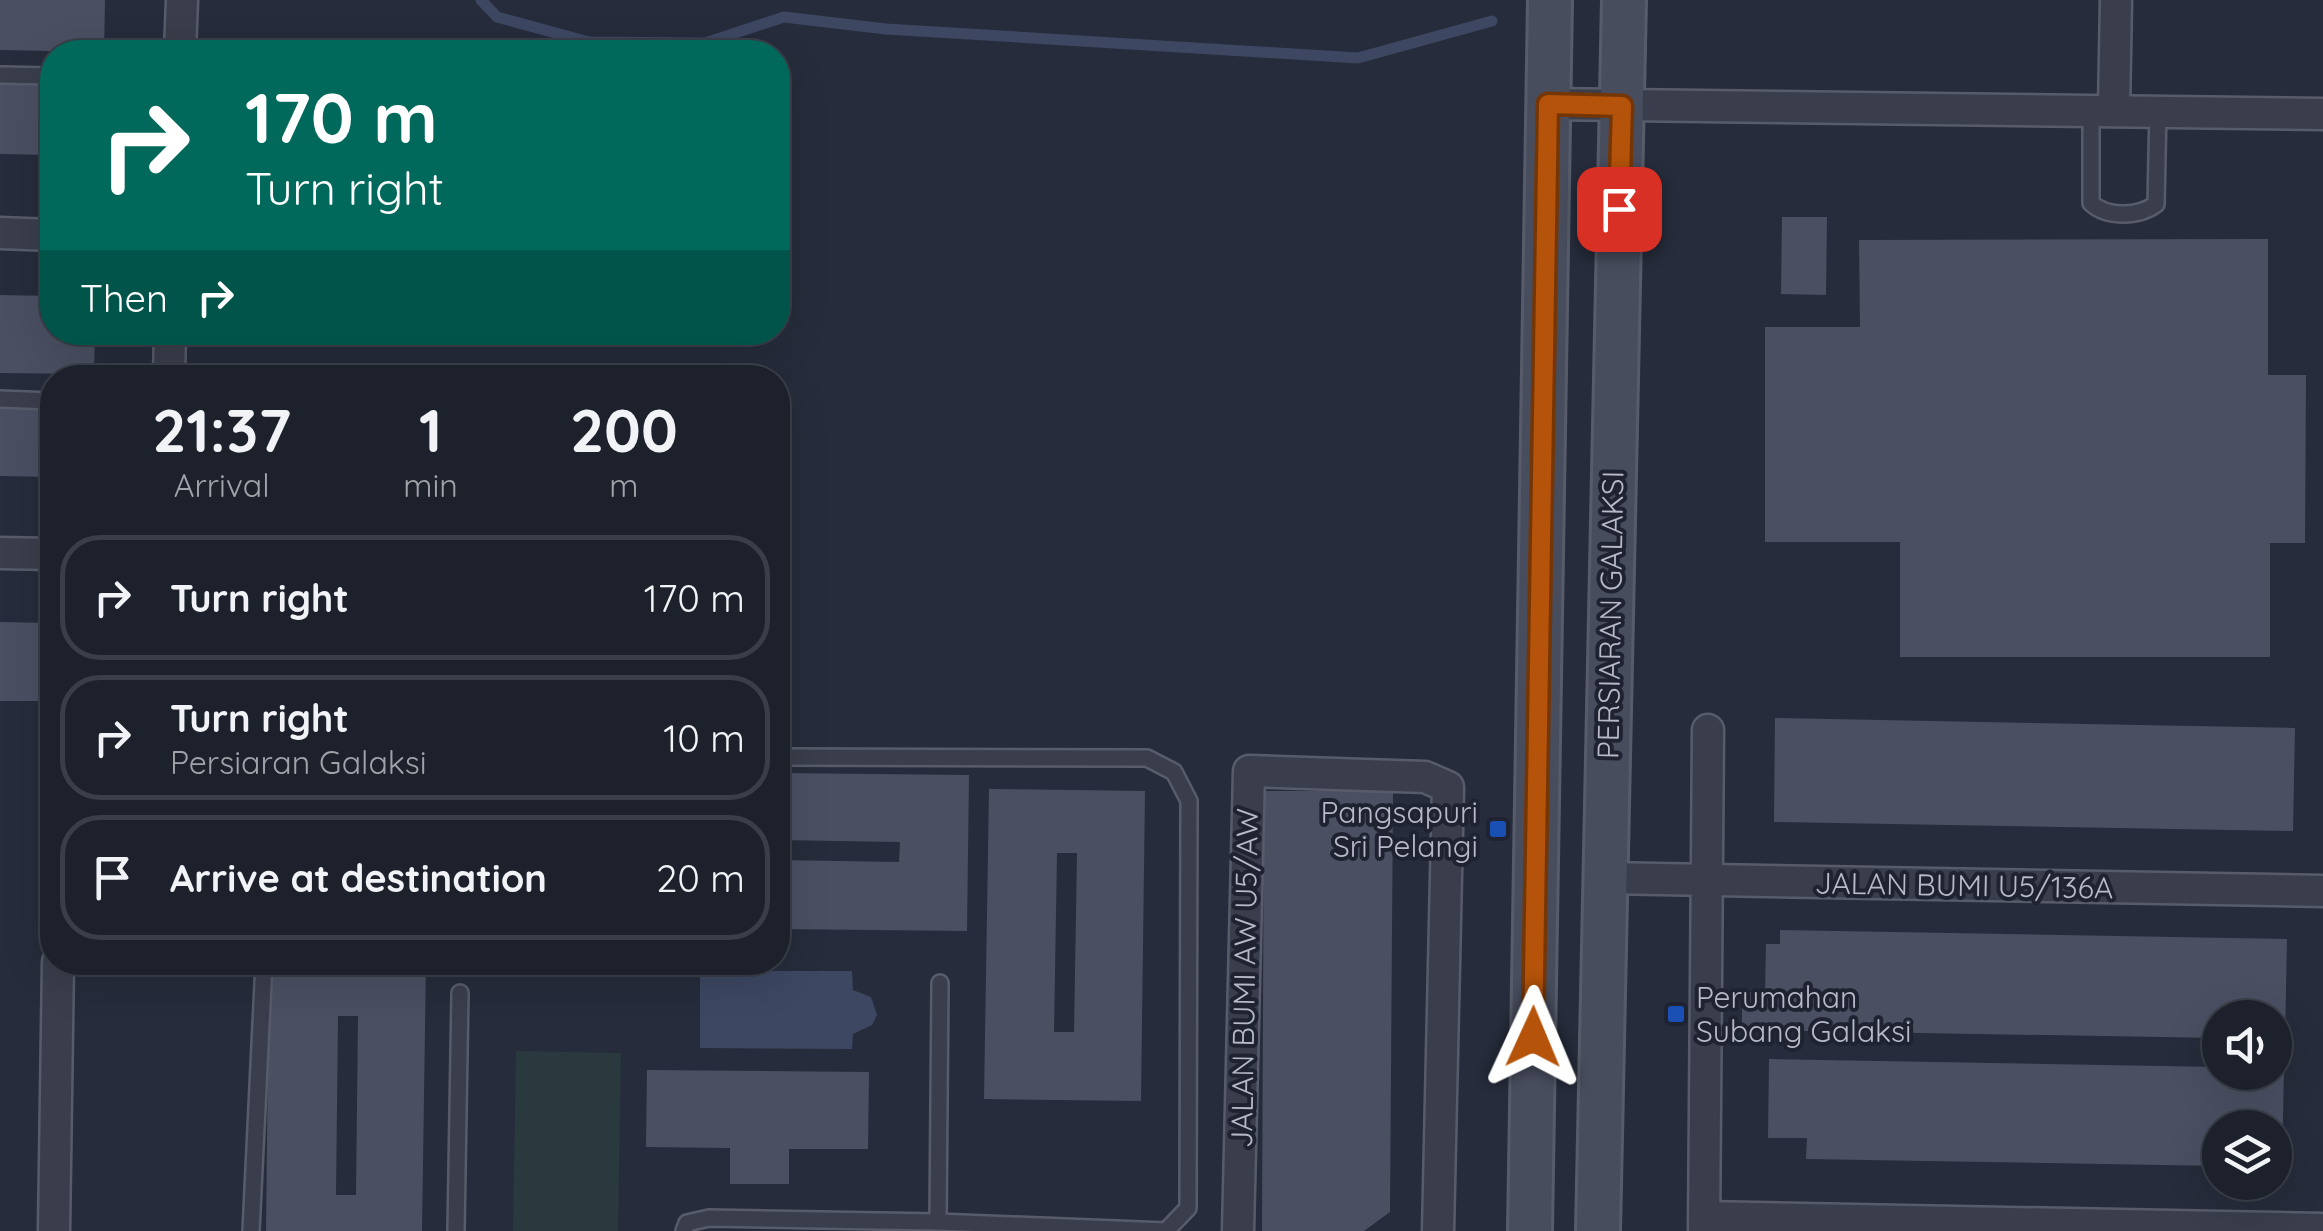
<!DOCTYPE html>
<style>
:root{--surface:#1c212c;--page:#252934;--text:#f1f3f6;--muted:#a0a3a9;--line:#3a3e48}
body{margin:0;font-family:Quicksand,sans-serif;background:var(--page);color:var(--text);height:100vh;display:flex;flex-direction:column;font-size:38px;white-space:nowrap}
*{box-sizing:border-box;margin:0}
p{font-size:32px;color:var(--muted)}
.icon{flex:none;width:55px;height:55px;fill:none;stroke:currentColor;stroke-width:2;stroke-linecap:round;stroke-linejoin:round}
.map{position:relative;flex:1;overflow:hidden}
.side{position:absolute;left:40px;top:365px;width:750px;height:610px;display:flex;flex-direction:column;background:var(--surface);border-radius:40px;box-shadow:0 10px 40px #0002,0 0 0 2px var(--line)}
.side>*{flex:none}
.top-card{position:absolute;left:40px;top:40px;width:750px;height:305px;border-radius:40px;box-shadow:0 10px 40px #0002,0 0 0 2px var(--line);background:#00695c;color:#fff;overflow:hidden}
.buttons{position:absolute;left:2202px;top:1000px;display:grid;gap:20px}
.buttons a{display:grid;place-items:center;width:90px;height:90px;border-radius:50%;background:var(--surface);box-shadow:0 10px 40px #0002,0 0 0 2px var(--line);font-size:50px}
.pin{position:absolute;display:grid;place-items:center;width:85px;height:85px;color:#fff;margin:-42px;border-radius:20px;box-shadow:0 5px 15px #0006}
.me{position:absolute;width:110px;margin:-55px;rotate:1deg;stroke-linejoin:round;filter:drop-shadow(0 0 8px #0008)}
.turn{display:flex;align-items:center;gap:35px;height:210px;padding:0 40px;font-size:45px}
.turn .icon{width:130px;height:130px;stroke-width:2.5}
.turn b{display:block;font-size:70px;line-height:85px}
.then{display:flex;align-items:center;height:95px;padding:0 40px;background:#0003;gap:20px;font-size:38px}
.eta{display:flex;justify-content:space-evenly;align-items:center;height:170px;text-align:center}
.eta b{font-size:60px;font-weight:800;line-height:70px}
ul{padding:0;list-style:none}
li{display:flex;align-items:center;gap:30px;height:125px;margin:0 20px 15px;padding:0 20px;border:5px solid var(--line);border-radius:40px}
li div{flex:1}
li b{display:block;font-size:38px}
li em{font-style:normal}
.map>svg:first-child{display:block}
.green{fill:#29393d}
.water{fill:#3d4762}
.lines{fill:none;stroke-linecap:round;stroke-linejoin:round}
.stream{stroke:#3d4762;stroke-width:11}
.building{fill:#4a5062;fill-rule:evenodd}
.service-casing{stroke:#585c6a;stroke-width:20}
.minor-casing{stroke:#585c6a;stroke-width:35}
.secondary-casing{stroke:#585c6a;stroke-width:48}
.service{stroke:#3a3e4c;stroke-width:15}
.minor{stroke:#3a3e4c;stroke-width:30}
.secondary{stroke:#484d5e;stroke-width:42}
.route-casing{stroke:#753606;stroke-width:25}
.route{stroke:#b45309;stroke-width:18}
.transit-dot{fill:#1a4fb4;stroke:#1f2331;stroke-width:4}
.labels{text-anchor:middle;dominant-baseline:central;stroke-width:8;stroke-linejoin:round;paint-order:stroke}
.street-label{font-size:30px;fill:#b6b9c7;stroke:#1f2331}
.poi-label{font-size:30px;fill:#b6b9c7;stroke:#1f2331;text-anchor:end}
</style>
<div class="map">
<svg width="2323" height="1231" viewBox="0 0 2323 1231">
<rect width="100%" height="100%" fill="#262c3b"/>
<!-- green -->
<path class="green" d="M516,1051l105,2 -3,178h-105z"/>
<!-- water -->
<path class="water" d="M700,971h152l1,19 18,7 6,18 -5,10 -19,9 -1,15 -152,-1z"/>
<g class="lines">
<!-- stream -->
<path class="stream" d="M481,0l16,17 92,25 116,1 79,-26 102,12 472,29 134,-37"/>
</g>
<!-- building -->
<g class="building">
<path d="M0,0h105l-1,52 -104,-2z"/>
<path d="M0,76l52,1v78l-52,-1z"/>
<path d="M1782,217h45l-1,78 -45,-1z"/>
<path d="M2268,239v136h38l-1,168h-35v114h-370v-115h-135v-215h95l-1,-87z"/>
<path d="M0,295l52,1v36h43l-1,42 -94,-1z"/>
<path d="M0,398l52,1v78l-52,-1z"/>
<path d="M0,622l52,1v78h-52z"/>
<path d="M1775,718l520,10 -2,103 -519,-9z"/>
<path d="M778,773l191,2 -2,156 -189,-2v-69l121,2 1,-20 -122,-2z"/>
<path d="M989,789l156,2 -4,310 -157,-2zM1057,853h20l-3,179h-20z"/>
<path d="M1264,791h129l-3,421 -26,19h-102z"/>
<path d="M1780,930l507,9 -2,100h-10v-21h-55v20l-478,-8v-38h23l1,-48h14z"/>
<path d="M269,962h157l-4,269h-156zM338,1016h20l-2,179h-20z"/>
<path d="M1769,1059l451,8v5h55v-4h9l-2,99h-7v-39h-55v38l-414,-7 1,-21h-39z"/>
<path d="M647,1070l222,2 -1,77h-79v35h-59v-36l-84,-1z"/>
</g>
<g class="lines">
<defs>
<g id="service">
<path d="M0,75l52,1"/>
<path d="M2091,108v95c16,15 48,14 65,1l2,-95"/>
<path d="M0,399l52,2"/>
<path d="M778,757l369,1 27,14 15,29 -1,407 -22,23 -228,-9"/>
<path d="M251,1231l13,-269"/>
<path d="M456,1231l4,-238"/>
<path d="M684,1231l3,-8 22,-5 229,4 2,-239"/>
</g>
<g id="minor">
<path d="M180,52l2,-52"/>
<path d="M1548,104l775,10"/>
<path d="M2114,108l2,-108"/>
<path d="M0,233l52,2"/>
<path d="M169,378l1,-46"/>
<path d="M0,553l52,1"/>
<path d="M1605,878l718,13"/>
<path d="M1705,1217l618,12"/>
<path d="M54,1231l4,-269"/>
<path d="M1238,1231l11,-460 176,6 23,10 -10,444"/>
<path d="M1704,1231l4,-501"/>
</g>
<g id="secondary">
<path d="M1530,1231l20,-1231"/>
<path d="M1598,1231l26,-1231"/>
</g>
</defs>
<!-- service casing -->
<use href="#service" class="service-casing"/>
<!-- minor casing -->
<use href="#minor" class="minor-casing"/>
<!-- secondary casing -->
<use href="#secondary" class="secondary-casing"/>
<!-- service -->
<use href="#service" class="service"/>
<!-- minor -->
<use href="#minor" class="minor"/>
<!-- secondary -->
<use href="#secondary" class="secondary"/>
</g>
<g class="lines">
<defs>
<path id="route" d="M1533,1037l15,-933 74,2 -3,103"/>
</defs>
<!-- route casing -->
<use href="#route" class="route-casing"/>
<!-- route -->
<use href="#route" class="route"/>
</g>
<!-- markers -->
<g class="transit-dot">
<rect x="1488" y="819" width="20" height="20" rx="5"/>
<rect x="1666" y="1004" width="20" height="20" rx="5"/>
</g>
<g class="labels">
<!-- street labels -->
<g class="street-label">
<text transform="translate(1610 615) rotate(-89)">PERSIARAN GALAKSI</text>
<text transform="translate(1964 885) rotate(1)">JALAN BUMI U5/136A</text>
<text transform="translate(1244 978) rotate(-89)">JALAN BUMI AW U5/AW</text>
</g>
<!-- poi labels -->
<g class="poi-label">
<text x="1478" y="812">Pangsapuri<tspan x="1478" dy="34">Sri Pelangi</tspan></text>
<text x="1696" y="997" text-anchor="start">Perumahan<tspan x="1696" dy="34">Subang Galaksi</tspan></text>
</g>
</g>
</svg>
<div class="buttons">
<a><svg class="icon" aria-label="sound" viewBox="0 0 24 24"><path d="M4 9h4l5-4v14l-5-4H4zM17 9q2 3 0 6"/></svg></a>
<a><svg class="icon" aria-label="layers" viewBox="0 0 24 24"><path d="M12 4l9 5-9 5-9-5zM3 14l9 5 9-5"/></svg></a>
</div>
<div class="pin" style="left:1619px;top:209px;background:#d93025"><svg class="icon" aria-label="arrive" viewBox="0 0 24 24"><path d="M6 21V4h12l-3 4 3 4H6"/></svg></div>
<svg class="me" style="left:1533px;top:1037px" viewBox="-20 -20 40 40"><path d="M0-17L14 15 0 8-14 15z" fill="#b45309" stroke="#fff" stroke-width="4"/></svg>
<div class="top-card">
<div class="turn"><svg class="icon" aria-label="right" viewBox="0 0 24 24"><path d="M7 20v-9h11M14 6l5 5-5 5"/></svg><div><b>170 m</b>Turn right</div></div>
<div class="then">Then<svg class="icon" aria-label="right" viewBox="0 0 24 24"><path d="M7 20v-9h11M14 6l5 5-5 5"/></svg></div>
</div>
<section class="side">
<div class="eta">
<div><b>21:37</b><p>Arrival</p></div>
<div><b>1</b><p>min</p></div>
<div><b>200</b><p>m</p></div>
</div>
<ul>
<li><svg class="icon" aria-label="right" viewBox="0 0 24 24"><path d="M7 20v-9h11M14 6l5 5-5 5"/></svg><div><b>Turn right</b></div><em>170 m</em></li>
<li><svg class="icon" aria-label="right" viewBox="0 0 24 24"><path d="M7 20v-9h11M14 6l5 5-5 5"/></svg><div><b>Turn right</b><p>Persiaran Galaksi</p></div><em>10 m</em></li>
<li><svg class="icon" aria-label="arrive" viewBox="0 0 24 24"><path d="M6 21V4h12l-3 4 3 4H6"/></svg><div><b>Arrive at destination</b></div><em>20 m</em></li>
</ul>
</section>
</div>
